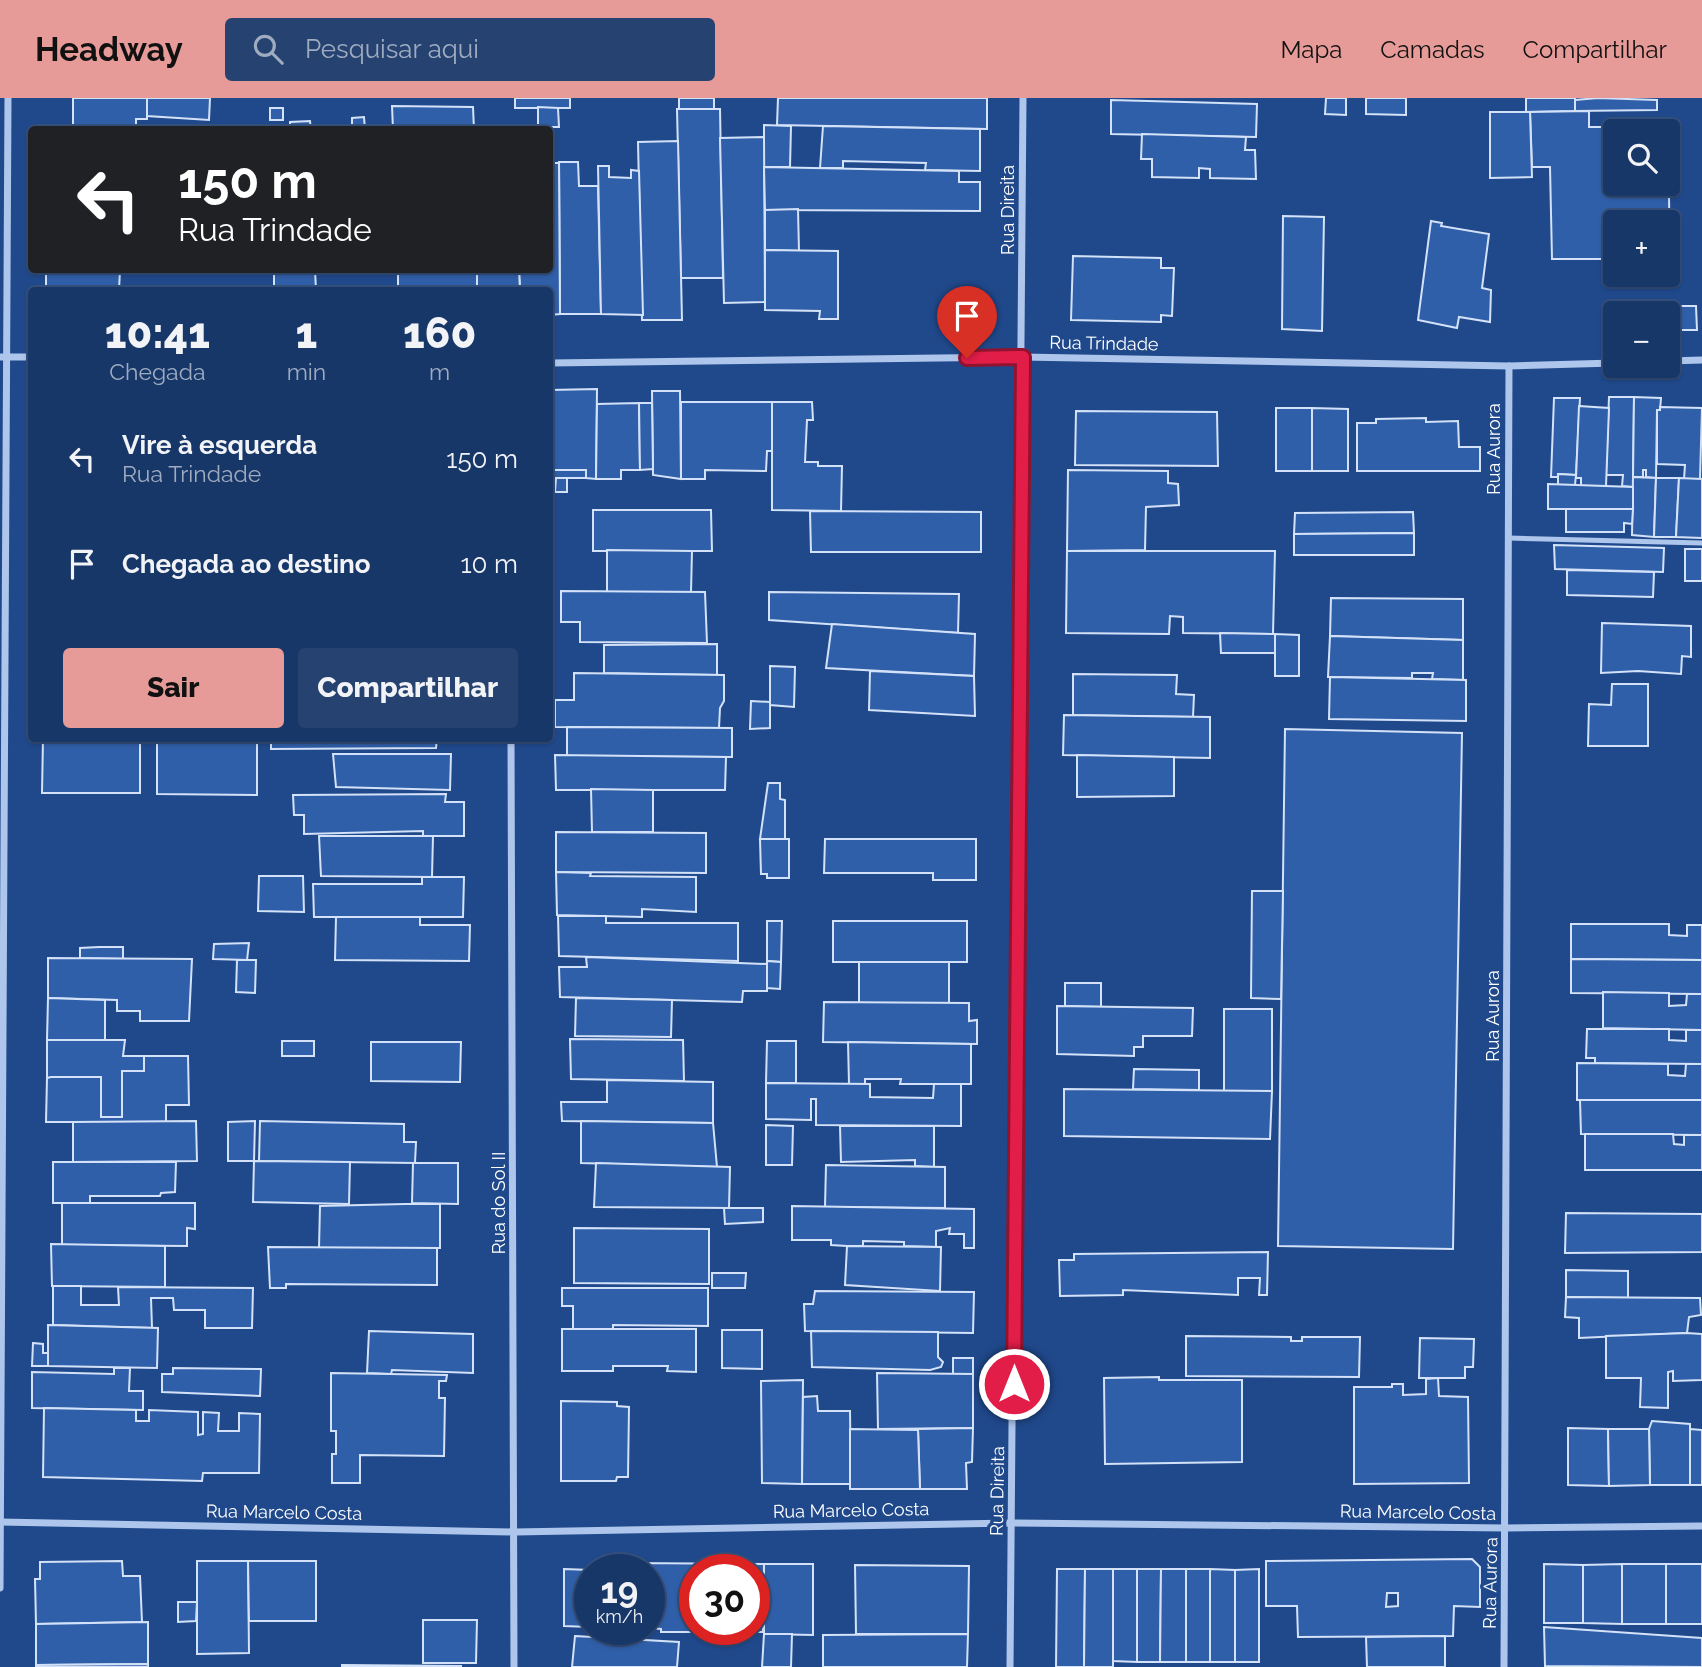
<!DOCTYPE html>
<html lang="pt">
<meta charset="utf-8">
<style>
:root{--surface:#183769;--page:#254271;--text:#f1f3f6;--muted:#9facc0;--line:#36517d;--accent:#e69b98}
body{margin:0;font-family:Raleway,sans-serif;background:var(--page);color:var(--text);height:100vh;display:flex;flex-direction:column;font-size:26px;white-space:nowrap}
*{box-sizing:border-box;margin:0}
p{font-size:23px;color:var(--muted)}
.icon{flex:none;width:38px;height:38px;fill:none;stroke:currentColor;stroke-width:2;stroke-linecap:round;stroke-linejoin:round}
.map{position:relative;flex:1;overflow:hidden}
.panel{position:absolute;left:28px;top:189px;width:525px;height:455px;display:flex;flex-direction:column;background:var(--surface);border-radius:7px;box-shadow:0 2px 5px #0004,0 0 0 2px var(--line)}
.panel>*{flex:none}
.top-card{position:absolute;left:28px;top:28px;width:525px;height:147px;border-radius:7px;box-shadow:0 2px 5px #0004,0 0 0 2px var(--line);background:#202124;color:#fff;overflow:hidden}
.buttons{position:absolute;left:1603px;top:21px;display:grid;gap:14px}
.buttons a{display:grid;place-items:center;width:77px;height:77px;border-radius:7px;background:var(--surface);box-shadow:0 2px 5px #0004,0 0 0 2px var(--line);font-size:35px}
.speed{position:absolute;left:574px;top:1456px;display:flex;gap:14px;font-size:35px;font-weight:700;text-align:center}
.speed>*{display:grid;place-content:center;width:91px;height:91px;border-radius:50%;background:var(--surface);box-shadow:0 2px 5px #0004,0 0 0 2px var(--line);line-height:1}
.speed small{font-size:18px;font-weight:400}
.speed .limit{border:10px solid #d22;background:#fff;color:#111}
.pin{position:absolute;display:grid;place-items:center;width:60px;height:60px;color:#fff;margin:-72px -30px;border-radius:50% 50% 50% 0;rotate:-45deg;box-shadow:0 0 7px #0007}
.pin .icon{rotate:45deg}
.me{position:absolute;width:77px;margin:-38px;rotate:0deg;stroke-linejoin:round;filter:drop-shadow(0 0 5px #0008)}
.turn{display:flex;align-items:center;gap:24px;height:147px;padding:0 35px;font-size:32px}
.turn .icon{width:91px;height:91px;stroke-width:2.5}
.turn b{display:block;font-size:49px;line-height:60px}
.eta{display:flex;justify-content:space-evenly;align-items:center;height:119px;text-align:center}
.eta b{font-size:42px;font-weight:800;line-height:49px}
.primary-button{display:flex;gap:14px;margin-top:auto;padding:14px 35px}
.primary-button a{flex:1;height:80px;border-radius:7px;background:var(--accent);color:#111;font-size:28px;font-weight:800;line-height:80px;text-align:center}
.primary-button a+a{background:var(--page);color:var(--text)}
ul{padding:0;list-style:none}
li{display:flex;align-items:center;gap:21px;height:105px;padding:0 35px}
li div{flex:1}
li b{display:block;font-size:26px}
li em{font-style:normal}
header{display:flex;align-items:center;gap:42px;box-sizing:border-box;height:98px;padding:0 35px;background:var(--accent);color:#111}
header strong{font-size:33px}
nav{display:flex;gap:38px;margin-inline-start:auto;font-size:24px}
.search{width:490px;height:63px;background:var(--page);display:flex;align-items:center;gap:18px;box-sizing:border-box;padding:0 24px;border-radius:7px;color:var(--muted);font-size:26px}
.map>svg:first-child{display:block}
.building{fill:#305fa9;stroke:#d3e2f8;stroke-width:2;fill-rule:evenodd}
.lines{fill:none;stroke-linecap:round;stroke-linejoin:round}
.service{stroke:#aec6eb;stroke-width:5}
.minor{stroke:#aec6eb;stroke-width:7}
.route-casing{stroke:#92132f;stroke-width:18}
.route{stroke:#e11d48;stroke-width:12}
.labels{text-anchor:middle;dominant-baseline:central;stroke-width:7;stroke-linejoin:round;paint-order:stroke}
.street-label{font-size:18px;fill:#fff;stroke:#20498c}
</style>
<header>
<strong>Headway</strong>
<div class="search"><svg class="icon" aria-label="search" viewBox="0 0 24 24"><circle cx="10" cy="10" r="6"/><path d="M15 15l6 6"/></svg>Pesquisar aqui</div>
<nav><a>Mapa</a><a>Camadas</a><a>Compartilhar</a></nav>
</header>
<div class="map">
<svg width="1702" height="1569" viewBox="0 0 1702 1569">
<rect width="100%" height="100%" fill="#20498c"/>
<!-- building -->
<g class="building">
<path d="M73,0h74v21h-11v7l-63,-1z"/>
<path d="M147,0h63l-1,22 -62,-4z"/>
<rect x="515" y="0" width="55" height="10"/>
<rect x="679" y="0" width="35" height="11"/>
<path d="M778,0h209v31l-210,-4z"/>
<path d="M1326,0h20v17l-21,-1z"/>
<path d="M1366,0h40v17l-40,-1z"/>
<path d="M1526,0h49v13l-49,1z"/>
<path d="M1598,0l59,2v10l-82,1v-11z"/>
<path d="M1111,2l146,4 -1,33 -145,-3z"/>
<path d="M392,8l81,1 1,23h-81z"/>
<path d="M538,9l20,1 1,19h-21z"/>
<rect x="270" y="10" width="13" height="12"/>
<path d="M677,11h43l3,169h-42z"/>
<path d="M1589,13v16h50v4h-24v53h53v-53h-4h4l2,129 -2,-38h-53v37h-63l-2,-92h-18l-2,-55z"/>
<path d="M1490,14h40l2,65 -42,1z"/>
<path d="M364,19l1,13h-13v-12z"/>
<path d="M310,23l1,9h-21v-8z"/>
<path d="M66,27h59v5h-60z"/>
<path d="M764,27l27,1 -1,41h-26z"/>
<path d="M823,28l157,3v42l-55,-1 1,-7 -83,-2v7h-23z"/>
<rect x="239" y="29" width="30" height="3"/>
<path d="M1142,36l104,3 -1,13h10l1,29 -46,-1v-9l-11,-1v10l-47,-1v-18h-11z"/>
<path d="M764,39l1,165 -41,1 -4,-165z"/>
<path d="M678,43l4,179h-40l-4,-178z"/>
<path d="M559,64h19l1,24h19l3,128h-41z"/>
<path d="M550,65h9l1,151 -10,1v-25h-30l-1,-20h31z"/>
<path d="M598,68h11v11l22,1v-8l8,1 4,144 -42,-1z"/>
<path d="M764,69l195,4v11h21v29l-215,-1z"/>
<path d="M798,111l1,42 -34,-1v-40z"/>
<path d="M1283,118l41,1 -2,114 -40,-2z"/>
<path d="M1431,123l11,2 -1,3 48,8 -7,54 9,2 -1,32 -31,-5 -2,11 -39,-8z"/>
<path d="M765,152l73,1v68h-19l1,-8 -55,-1z"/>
<path d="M1073,158l88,2v10h13l-2,48 -11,-1v7l-90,-2z"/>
<path d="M46,172h74l-1,20h-73z"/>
<path d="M274,172h41l1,20h-42z"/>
<rect x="398" y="172" width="79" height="20"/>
<path d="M477,172h42l1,20h-43z"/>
<path d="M945,202h34v8l-12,12 -22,-1z"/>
<path d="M1654,208h42l1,24h-29v-17h-13z"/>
<path d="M597,291l-1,90 -10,-1v-8h-36v-80z"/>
<path d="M652,293h28l1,88 -28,-4z"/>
<path d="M1609,299h25l-1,90 -11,-1 1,-11h-17z"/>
<path d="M1634,299l27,1 -1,12h-3l-1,68 -10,-1v-7h-3v7h-10z"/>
<path d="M1554,300h26l-4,77 -18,-1v3h-7z"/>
<path d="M681,304h91v49h-5l-1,20 -61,-1v9h-24z"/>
<path d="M772,304h40l1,18h-6l-2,42h13v4h24l-1,45 -69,-1z"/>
<path d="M639,305l1,67h-19v9h-25l1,-75z"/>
<path d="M639,305h13l1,66 -13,1z"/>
<path d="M1579,308l30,2 -3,78h-25v-8h-5z"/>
<path d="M1660,309l42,1 -2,71h-16l1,-14 -28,-1v-54h3z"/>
<rect x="1276" y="310" width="36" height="63"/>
<path d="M1312,310l36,1v62h-36z"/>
<path d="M1076,313l141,1 1,54 -143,-1z"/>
<path d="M1426,320v4l32,-1 1,26h21v24h-123v-48h19v-4z"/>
<rect x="550" y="372" width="36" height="8"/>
<path d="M1068,372l100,1v12l10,1 1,21 -33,2 -1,43 -78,1z"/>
<path d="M1558,376l18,1 -1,10h-17z"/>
<path d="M1633,379l23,1 -2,59 -22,-2z"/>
<path d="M556,380h11v14h-12z"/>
<path d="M1656,380h23l-3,59h-22z"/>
<path d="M1679,380l23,1v59l-26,-1z"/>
<path d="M1548,386l85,3v22h-85z"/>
<path d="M1566,411h67l-1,15 -8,-1v9h-58z"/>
<path d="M593,412h118l1,41h-119z"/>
<path d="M810,413l171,1v40h-170z"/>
<path d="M1413,414l1,21 -120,1 1,-21z"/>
<path d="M1414,435v22h-120v-21z"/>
<path d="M1554,447l110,3 -1,24 -108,-3z"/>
<rect x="1685" y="451" width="17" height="32"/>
<path d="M607,452l85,1 -1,41h-84z"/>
<path d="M1067,453h208l-2,83 -90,-1v-16l-13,-1 -1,18 -103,-1z"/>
<path d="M1567,472l87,2 -1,25 -86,-2z"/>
<path d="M561,493l144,1 2,51 -127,-1v-20h-19z"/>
<path d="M769,494l190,2 -1,39 -189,-13z"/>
<path d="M1331,500l132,1v41l-133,-4z"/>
<path d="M1602,525l89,3v31l-9,-1 -1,18 -43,-3 -37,2z"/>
<path d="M832,526l143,10 -1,42 -148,-8z"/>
<path d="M1220,535l55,1v19h-54z"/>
<path d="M1275,536l24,1v41h-24z"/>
<path d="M1330,538l133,4v40l-31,-1 1,-6h-21v5l-84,-1z"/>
<path d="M717,546v31l-113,-2v-28z"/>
<path d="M770,568l25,1 -1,40 -24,-2z"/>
<path d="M870,573l104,5 1,40 -106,-6z"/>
<path d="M574,575l150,2v26l-4,7 -1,20 -164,-1v-27h19z"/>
<path d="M1073,576l104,1 -1,19 18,1 -1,22 -120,-2z"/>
<path d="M1330,579l136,3v41l-137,-2z"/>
<path d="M1612,586h36v62h-60l1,-42 22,1z"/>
<path d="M751,603l19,1v26l-20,1z"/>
<path d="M1064,617l146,2v41l-147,-3z"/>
<path d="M567,629l165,1v29l-165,-1z"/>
<path d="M1285,631l177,4 -9,516 -175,-3z"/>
<path d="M43,640l97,1v54h-98z"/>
<path d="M157,640h100v57l-100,-1z"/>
<path d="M271,640h166l-1,10 -165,1z"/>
<path d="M333,656h118l-1,36 -114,-3z"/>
<path d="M555,657l171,2 -1,33h-169z"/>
<path d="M1077,657l97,2v39l-97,1z"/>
<path d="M768,685h12v16l5,1v39h-25z"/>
<path d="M591,691l62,1v42h-61z"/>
<path d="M446,696l-1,8h19v34h-41v-5l-119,3v-19h-10l-1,-20z"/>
<path d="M556,734l150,1v40l-150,-1z"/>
<path d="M319,738h114l-1,41 -111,-1z"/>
<path d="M760,741h29v39h-22v-4h-6z"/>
<path d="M825,741h151v41h-43v-7h-109z"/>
<path d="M556,774l35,1 -1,3 106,1v35l-54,-3v8l-85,-2z"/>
<path d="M259,778h44l1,36 -46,-1z"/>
<path d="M422,779h42l-1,40h-149l-1,-33h109z"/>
<path d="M1252,793h31l-2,108 -30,-1z"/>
<path d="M558,818h48v7h132v38l-179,-5z"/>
<path d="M336,819h84v8h50l-1,36 -134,-1z"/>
<path d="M767,823h15l-1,41 -14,-1z"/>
<rect x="833" y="823" width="134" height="41"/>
<path d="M1571,826h98v11l18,1v-11h15v35l-131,-1z"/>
<path d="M249,845l-2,17 -34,-1 1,-15z"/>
<path d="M99,849h24v12l-43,-1v-10z"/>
<path d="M586,859l181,7v27h-24l-1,11 -182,-5 -1,-30h28z"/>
<path d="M48,860l144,1 -3,62h-49v-10h-23v-11l-69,-2z"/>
<path d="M1571,861l131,1v34l-131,-1z"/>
<path d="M237,862h19l-1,33 -19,-1z"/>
<path d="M767,863l14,1 -1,27 -13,-1z"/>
<rect x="859" y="864" width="90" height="41"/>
<path d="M1065,885h36v24l-36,-1z"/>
<path d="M1603,894l66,1v13l17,-1 1,-11h15v36l-99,-2z"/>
<path d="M48,900l57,2v40h-58z"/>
<path d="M576,900l96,2 -1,37 -96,-1z"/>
<path d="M824,904l145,1v18l8,-1v24l-154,-2z"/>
<path d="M1057,908l136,2 -1,28h-49v11h-9v9l-77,-2z"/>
<rect x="1224" y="911" width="48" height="82"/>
<path d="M1587,931h82v11l17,1v-11h16v34l-107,-1v-5h-9z"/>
<path d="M570,941l113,1 1,41 -113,-2z"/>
<path d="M47,942h78l-2,16h21v15h-22v46h-21v-40l-54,1z"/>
<rect x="282" y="943" width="32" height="15"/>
<path d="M767,943h29v42h-30z"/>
<path d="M371,944h90l-1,40 -89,-1z"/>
<path d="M848,944l123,2v40h-71l1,-5h-36v5h-16z"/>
<path d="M144,958h44l1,49h-23v17h-120l1,-44 4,-1h50v40h21v-46h22z"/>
<path d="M1577,965l91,1v11l17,1 1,-12h16v36h-125z"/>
<path d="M1134,971l65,1v20l-66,-1z"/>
<path d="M607,982l106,2v41l-151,-2 -1,-19h46z"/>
<path d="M766,985l104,1v13l63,1 1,-14h27v42l-145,-1v-26h-5v21l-45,-1z"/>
<path d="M1064,991l208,2 -2,48 -206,-3z"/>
<path d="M1580,1002h122v35l-121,-1z"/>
<path d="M196,1023l1,40 -124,1v-40z"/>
<path d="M255,1023l-1,40h-26v-39z"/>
<path d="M260,1023l144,3v18h12l-1,21 -156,-2z"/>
<path d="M581,1023l132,2 4,44 -136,-4z"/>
<path d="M766,1027l27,1 -1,39h-26z"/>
<path d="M840,1028h94v41l-19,-1v-6l-74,2z"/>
<path d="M1585,1036h88l1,10 10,1v-10h18v35h-117z"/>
<path d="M254,1063l96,1 -1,42 -96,-2z"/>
<path d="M53,1064h123l-1,30 -14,1 -1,3h-70v7h-37z"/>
<path d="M413,1065h45v41l-46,-1z"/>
<path d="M596,1065l134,4 -1,41 -135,-1z"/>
<path d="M826,1067l119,2v41l-120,-1z"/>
<path d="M62,1105h133v26l-8,-1v18l-125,-1z"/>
<path d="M405,1106h35v44h-121l1,-42z"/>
<path d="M792,1108l182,3v39h-10v-14h-15l1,-6 -14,3v16l-32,-1v-4l-41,-1v5h-16l-16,-1v-5h-39z"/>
<path d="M724,1110h39v14l-38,2z"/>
<path d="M1566,1115l136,1v38l-137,1z"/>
<path d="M574,1130l135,1v55l-135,-1z"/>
<path d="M51,1146l114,2v41l-113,-1z"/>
<path d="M847,1148l94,1 -1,44 -95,-6z"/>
<path d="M268,1149l169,1v37l-151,-1v4h-16z"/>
<path d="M1268,1154l-1,43h-8l1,-17h-22v17l-115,-5v5l-63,1 -1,-36h15v-6z"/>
<path d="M1566,1172l62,1v27l-62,-1z"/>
<path d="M712,1175h34l-1,15h-33z"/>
<path d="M53,1188h28v19h38l-1,-18 135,1 -1,40h-47v-18h-31l-1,-12h-22l1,30 -99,-3z"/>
<path d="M562,1190h146v38l-95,-1v4h-40v-23h-11z"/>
<path d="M815,1193l159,1 -1,41 -168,-2 -1,-27h9z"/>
<path d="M1566,1199l134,1 1,17 -12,2 -2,16 -108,5v-20l-14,-1z"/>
<path d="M48,1227l110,3 -1,40 -109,-2z"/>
<path d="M562,1231h134v43l-29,-1 1,-5h-55v5h-51z"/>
<path d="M722,1232h40v39l-40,-1z"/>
<path d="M369,1233l104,3v39l-81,-3 -1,4 -24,-1z"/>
<path d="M811,1233l127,1v25l5,5 -2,5 -11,3 -118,-3z"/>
<path d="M1687,1235l15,1v46l-29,1v-10l-5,1v36l-28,-1 1,-29h-35v-42z"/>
<path d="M1186,1238l105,1v4h11v-4h58l-1,40 -173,-1z"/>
<path d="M1420,1240l54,1 -1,28h-8v11h-46z"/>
<path d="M33,1245l10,1v9h5v13h-16z"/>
<rect x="953" y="1260" width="20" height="16"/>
<path d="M114,1270h16l-1,23h14v19l-111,-2v-36l82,2z"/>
<path d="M173,1270l88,1 -1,27 -98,-4v-18h11z"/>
<path d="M331,1275l116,2 -1,6h-7v17h6l-1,58 -84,-1v28h-28v-29h4v-23h-5z"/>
<path d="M877,1275l96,1v54l-95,1z"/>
<path d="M1159,1279v3h83v82l-137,2 -1,-86z"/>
<path d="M1438,1280l1,18 29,1 1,86 -115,1v-97h38v-3h11v11l23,-1v-15z"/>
<path d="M803,1282l-1,104 -40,-1 -1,-102z"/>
<path d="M817,1298l1,15h32l1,73h-49l1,-87z"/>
<path d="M561,1303l56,1v4l12,1 -1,70h-11l-1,4h-55z"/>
<path d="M44,1310l92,2v11h13v-11l49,2v23l5,-1v-22l16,1 -1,18h21v-18l21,1 -1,59h-56l-1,8 -159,-4z"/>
<path d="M1652,1323l38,3v61h-40l-1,-56z"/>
<path d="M973,1330l-1,34 -6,1 1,26h-47l-2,-60z"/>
<path d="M1568,1330l40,1 1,57 -41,-1z"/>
<path d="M850,1331l68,1 2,59h-70z"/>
<path d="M1608,1331h41l1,56 -41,1z"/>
<path d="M1690,1331l12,1v55h-12z"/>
<path d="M1472,1461l8,8v40l-26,-1 -1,30 -155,1 -1,-31h-31v-45zM1387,1495h11v13l-12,1z"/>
<path d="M122,1463l1,15h17l2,46 -106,2 -1,-45h5v-17z"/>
<path d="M197,1463h51l1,92 -52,1z"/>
<path d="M248,1463h68v60h-67z"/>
<path d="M630,1465l134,1 -1,68h-102v-3l-12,-1v-58h-19zM695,1472h59v59h-59z"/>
<path d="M764,1466h49v71l-49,-1z"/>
<path d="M1544,1466l39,1v58h-39z"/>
<rect x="1622" y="1466" width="44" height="60"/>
<path d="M1622,1466v60l-39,-1v-58z"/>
<rect x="1666" y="1466" width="36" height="60"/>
<path d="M855,1467l114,1 -1,68h-112z"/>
<path d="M564,1471l26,1v57l-26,-1z"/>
<path d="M1057,1471h28l-1,98h-28z"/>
<path d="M1085,1471h28v98h-29z"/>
<path d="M1113,1471h24v93l-24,-1z"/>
<path d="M1137,1471h24l-1,93h-23z"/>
<path d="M1161,1471h25v93h-26z"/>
<rect x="1186" y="1471" width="24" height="93"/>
<path d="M1210,1471l25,1v92h-25z"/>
<path d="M1259,1471v93h-24v-92z"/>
<path d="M178,1504h19l-1,19 -18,1z"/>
<path d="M423,1522h54l-1,43h-53z"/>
<path d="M148,1524v42l-112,1v-41z"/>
<path d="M1544,1529l158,11v29l-157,-1z"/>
<path d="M764,1536h28l-1,33h-29z"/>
<path d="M968,1536l-1,33h-144v-32z"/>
<path d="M575,1538l104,6 -2,25h-105z"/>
<path d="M1445,1538v31h-78l-1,-30z"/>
<path d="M148,1566v3h-112v-2z"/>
<path d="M342,1567l120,1 -120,1z"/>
</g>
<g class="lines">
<!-- service -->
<path class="service" d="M1509,440l193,5"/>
<!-- minor -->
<g class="minor">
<path d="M0,259h32"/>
<path d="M1668,263l34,-1"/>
<path d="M550,265l472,-6 487,9 106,-3"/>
<path d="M511,640l3,929"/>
<path d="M0,1424l515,10 497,-9 495,5 195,-2"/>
<path d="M0,1490l8,-1490"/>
<path d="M1010,1569l13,-1569"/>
<path d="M1504,1569l5,-1301"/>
</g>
</g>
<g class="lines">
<defs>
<path id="route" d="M967,260l56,-1 -9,1027"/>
</defs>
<!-- route casing -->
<use href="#route" class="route-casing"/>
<!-- route -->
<use href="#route" class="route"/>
</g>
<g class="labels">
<!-- street labels -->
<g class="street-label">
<text transform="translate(1007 112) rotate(-90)">Rua Direita</text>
<text transform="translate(1104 245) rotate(1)">Rua Trindade</text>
<text transform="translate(1493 351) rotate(-90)">Rua Aurora</text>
<text transform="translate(1492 918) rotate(-90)">Rua Aurora</text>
<text transform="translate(498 1105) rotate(-90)">Rua do Sol II</text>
<text transform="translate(997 1393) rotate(-89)">Rua Direita</text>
<text transform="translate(851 1412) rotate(-1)">Rua Marcelo Costa</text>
<text transform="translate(284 1414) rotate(1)">Rua Marcelo Costa</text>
<text transform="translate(1418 1414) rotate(1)">Rua Marcelo Costa</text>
<text transform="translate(1490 1485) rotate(-89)">Rua Aurora</text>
</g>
</g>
</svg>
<div class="buttons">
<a><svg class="icon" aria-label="search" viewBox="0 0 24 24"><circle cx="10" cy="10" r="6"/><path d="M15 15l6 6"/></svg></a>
<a>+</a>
<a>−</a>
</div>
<div class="speed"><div>19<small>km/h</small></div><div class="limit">30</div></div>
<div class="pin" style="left:967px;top:260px;background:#d93025"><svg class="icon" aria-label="arrive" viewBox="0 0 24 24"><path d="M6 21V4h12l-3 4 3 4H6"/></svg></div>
<svg class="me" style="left:1014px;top:1286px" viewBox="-20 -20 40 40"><circle r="17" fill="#e11d48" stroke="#fff" stroke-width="3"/><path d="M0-11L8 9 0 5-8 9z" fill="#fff"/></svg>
<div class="top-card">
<div class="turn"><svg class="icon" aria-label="left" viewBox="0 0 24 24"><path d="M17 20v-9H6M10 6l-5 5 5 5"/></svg><div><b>150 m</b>Rua Trindade</div></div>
</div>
<section class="panel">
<div class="eta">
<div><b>10:41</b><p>Chegada</p></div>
<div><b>1</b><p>min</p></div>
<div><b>160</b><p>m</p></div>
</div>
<ul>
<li><svg class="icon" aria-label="left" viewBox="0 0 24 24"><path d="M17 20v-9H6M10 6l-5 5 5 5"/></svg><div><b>Vire à esquerda</b><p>Rua Trindade</p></div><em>150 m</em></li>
<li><svg class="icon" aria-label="arrive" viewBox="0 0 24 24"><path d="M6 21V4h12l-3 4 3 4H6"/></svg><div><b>Chegada ao destino</b></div><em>10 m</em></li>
</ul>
<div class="primary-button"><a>Sair</a><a>Compartilhar</a></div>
</section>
</div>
